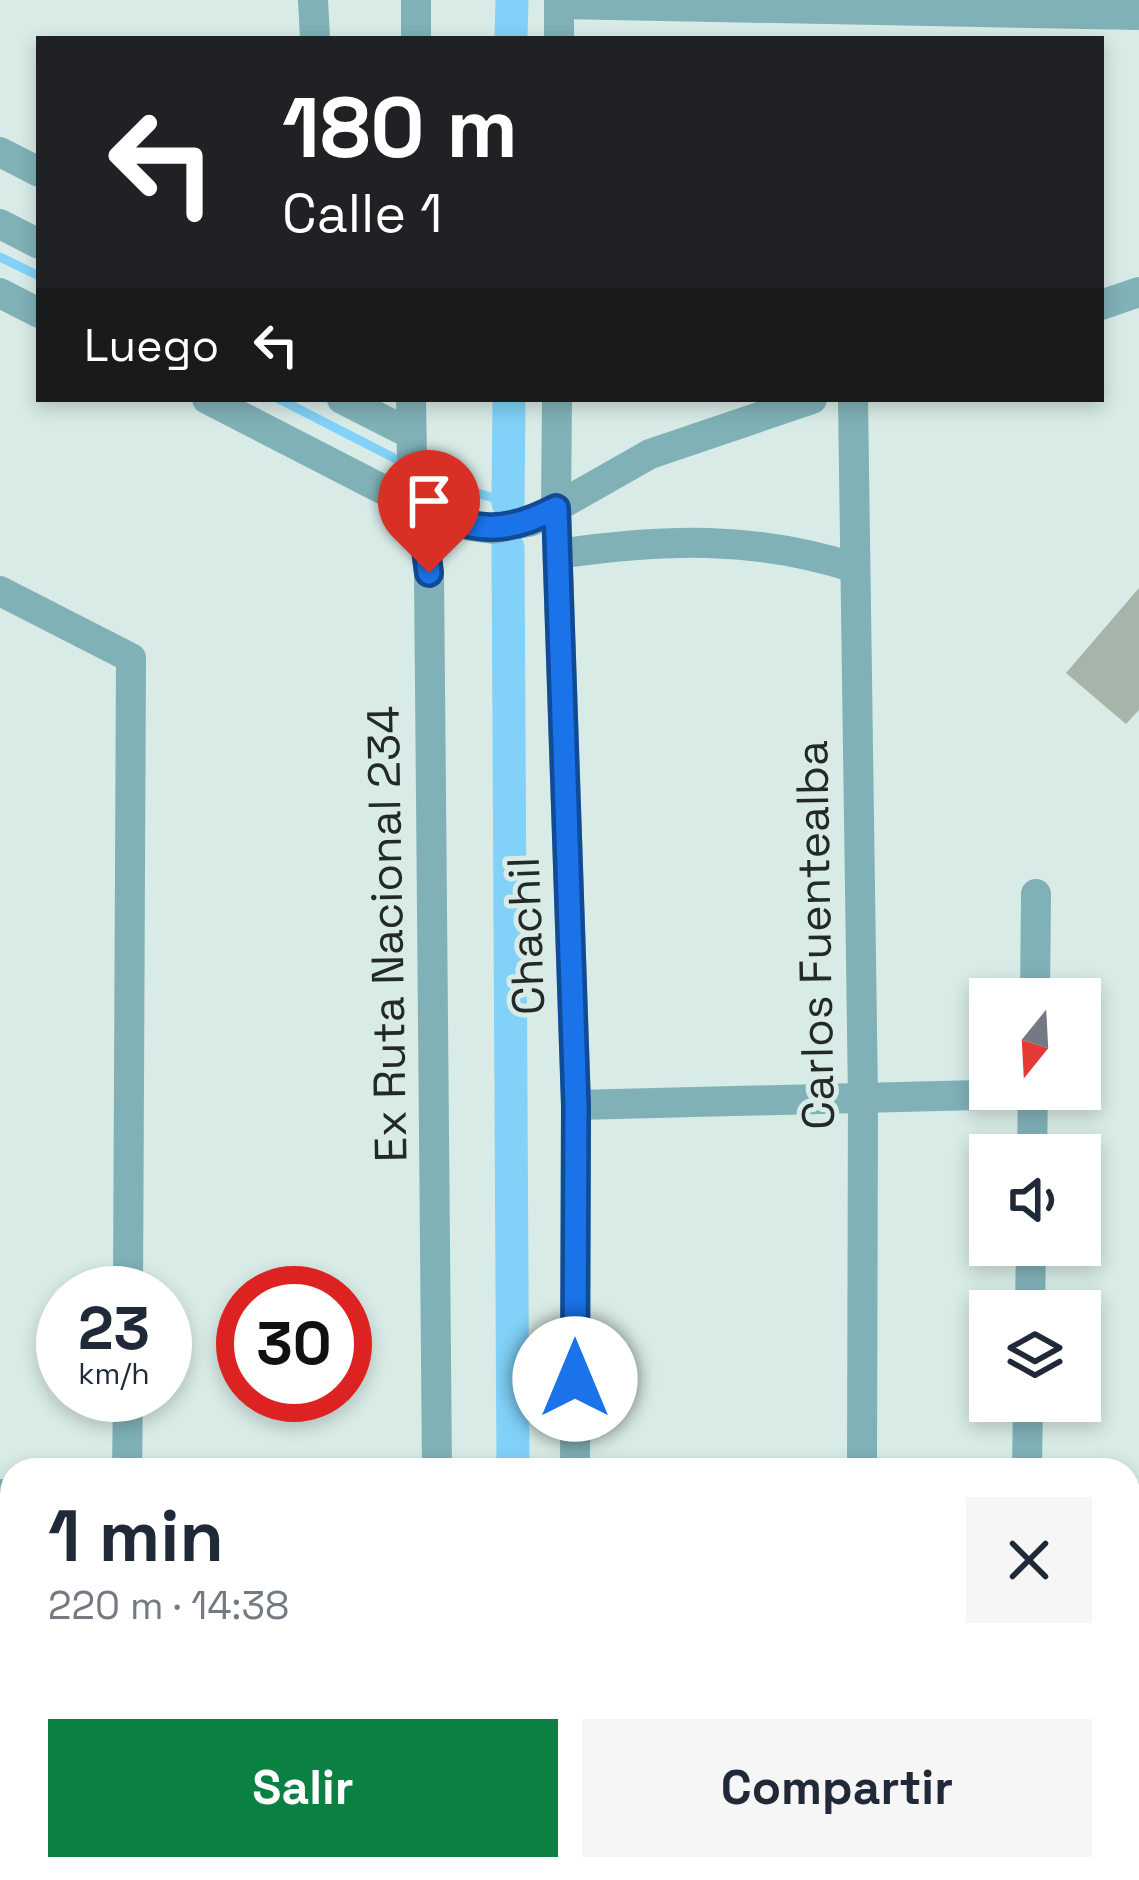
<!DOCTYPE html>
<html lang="es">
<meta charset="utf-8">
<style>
:root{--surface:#fff;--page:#f6f6f7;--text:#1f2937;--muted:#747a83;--accent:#0b8043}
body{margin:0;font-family:"Space Grotesk",sans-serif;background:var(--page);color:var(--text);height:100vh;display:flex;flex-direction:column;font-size:45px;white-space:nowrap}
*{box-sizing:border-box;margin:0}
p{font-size:39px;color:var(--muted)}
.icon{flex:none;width:66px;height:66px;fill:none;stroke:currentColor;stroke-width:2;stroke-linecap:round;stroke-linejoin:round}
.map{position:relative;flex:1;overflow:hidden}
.details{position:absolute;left:0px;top:1458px;width:1140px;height:423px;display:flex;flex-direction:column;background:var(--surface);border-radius:36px 36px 0 0;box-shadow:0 6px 18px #0003}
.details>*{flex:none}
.hud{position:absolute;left:36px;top:36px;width:1068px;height:366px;border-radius:0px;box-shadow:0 6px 18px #0003;background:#202124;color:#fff;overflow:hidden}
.needle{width:78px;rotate:198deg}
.buttons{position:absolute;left:969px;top:978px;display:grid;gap:24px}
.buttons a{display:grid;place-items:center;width:132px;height:132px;border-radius:0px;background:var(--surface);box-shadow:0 6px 18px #0003;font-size:60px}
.speed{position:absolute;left:36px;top:1266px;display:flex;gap:24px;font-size:60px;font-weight:700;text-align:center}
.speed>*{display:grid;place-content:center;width:156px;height:156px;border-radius:50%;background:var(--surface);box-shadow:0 6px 18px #0003;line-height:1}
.speed small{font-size:30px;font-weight:400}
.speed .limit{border:18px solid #d22;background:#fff;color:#111}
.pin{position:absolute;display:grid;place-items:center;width:102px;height:102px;color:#fff;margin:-123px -51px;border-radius:50% 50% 50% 0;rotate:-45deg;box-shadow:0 0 12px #0007}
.pin .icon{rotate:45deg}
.me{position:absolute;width:132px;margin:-66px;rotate:0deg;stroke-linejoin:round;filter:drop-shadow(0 0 9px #0008)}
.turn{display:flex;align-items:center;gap:42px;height:252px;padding:0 48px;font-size:54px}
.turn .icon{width:156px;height:156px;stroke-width:2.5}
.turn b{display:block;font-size:84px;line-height:102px}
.then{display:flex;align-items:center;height:114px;padding:0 48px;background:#0003;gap:24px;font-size:45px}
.round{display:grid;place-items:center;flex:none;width:126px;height:126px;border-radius:0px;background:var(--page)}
.summary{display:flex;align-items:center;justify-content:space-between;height:204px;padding:0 48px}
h1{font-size:72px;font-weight:800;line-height:90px}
.action{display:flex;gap:24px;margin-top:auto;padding:24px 48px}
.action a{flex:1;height:138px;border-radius:0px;background:var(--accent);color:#fff;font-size:48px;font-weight:800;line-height:138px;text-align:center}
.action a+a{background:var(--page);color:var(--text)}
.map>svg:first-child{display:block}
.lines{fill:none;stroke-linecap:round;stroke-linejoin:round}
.stream{stroke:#81d1f8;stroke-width:9}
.canal{stroke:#81d1f8;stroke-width:33}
.building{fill:#a6b4a9}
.minor{stroke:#7fb1b7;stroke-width:30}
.route-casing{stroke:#114b97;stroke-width:30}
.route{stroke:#1a73e8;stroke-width:21}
.labels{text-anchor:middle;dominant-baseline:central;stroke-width:10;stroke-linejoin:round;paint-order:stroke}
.street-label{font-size:45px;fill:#222928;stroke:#d8ebe6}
</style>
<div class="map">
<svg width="1139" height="1880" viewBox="0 0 1139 1880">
<rect width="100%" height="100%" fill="#d8ebe6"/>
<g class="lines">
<!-- stream -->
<g class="stream">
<path d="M0,257l39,19"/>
<path d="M279,399l119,61"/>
<path d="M430,477l78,26"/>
</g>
<!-- canal -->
<g class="canal">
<path d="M511,39l1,-39"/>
<path d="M508,503l1,-104"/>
<path d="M508,548l5,922"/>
<path d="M513,1880v-11"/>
</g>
</g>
<!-- building -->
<path class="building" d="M1139,588v122l-13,14 -60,-51z"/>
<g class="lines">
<!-- minor -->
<g class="minor">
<path d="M313,0l2,39"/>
<path d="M559,4l580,11"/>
<path d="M416,39v-39"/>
<path d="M559,39v-39"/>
<path d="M0,152l39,20"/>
<path d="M0,224l39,20"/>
<path d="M0,293l39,20"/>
<path d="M1101,305l38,-13"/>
<path d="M207,399l214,110 49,17 23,3 39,-8 118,-67 162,-55"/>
<path d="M342,399l69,35"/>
<path d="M411,399l1,58 17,116 8,897"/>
<path d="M557,399l-1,110 20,596 -1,365"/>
<path d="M853,399l10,700 -1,371"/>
<path d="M558,554c105,-15 195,-19 297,14"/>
<path d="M0,591l131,67 -3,635"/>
<path d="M1035,999l1,-105"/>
<path d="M576,1105l403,-10"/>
<path d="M1032,1155l1,-66"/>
<path d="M1030,1311l1,-66"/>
<path d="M127,1470l1,-75"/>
<path d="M1027,1470l1,-69"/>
<path d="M0,1494l12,7"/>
<path d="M0,1561l12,7"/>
<path d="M127,1869v11"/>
<path d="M577,1869l1,11"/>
<path d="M778,1869l20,11"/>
<path d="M433,1880l1,-11"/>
<path d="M862,1880v-11"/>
<path d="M1021,1880v-11"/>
</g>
</g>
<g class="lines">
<defs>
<path id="route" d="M429,573l-8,-65c54,23 82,28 135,0l20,598 -1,273"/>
</defs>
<!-- route casing -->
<use href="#route" class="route-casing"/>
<!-- route -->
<use href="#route" class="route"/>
</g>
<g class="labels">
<!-- street labels -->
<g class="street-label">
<text transform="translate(387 934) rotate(-91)">Ex Ruta Nacional 234</text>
<text transform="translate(815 935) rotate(-91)">Carlos Fuentealba</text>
<text transform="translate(526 936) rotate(-92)">Chachil</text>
</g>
</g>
</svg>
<div class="buttons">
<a><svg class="needle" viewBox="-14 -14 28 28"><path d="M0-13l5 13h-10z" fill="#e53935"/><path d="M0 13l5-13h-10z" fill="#747a83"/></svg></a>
<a><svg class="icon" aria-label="sound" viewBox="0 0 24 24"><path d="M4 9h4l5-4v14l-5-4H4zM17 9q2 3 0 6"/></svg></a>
<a><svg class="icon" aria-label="layers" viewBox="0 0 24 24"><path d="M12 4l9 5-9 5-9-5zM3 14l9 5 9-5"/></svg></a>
</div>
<div class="speed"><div>23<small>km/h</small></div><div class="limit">30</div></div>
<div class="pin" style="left:429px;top:573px;background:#d93025"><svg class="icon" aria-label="arrive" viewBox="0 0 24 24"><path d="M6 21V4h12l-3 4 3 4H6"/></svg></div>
<svg class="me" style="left:575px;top:1379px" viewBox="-20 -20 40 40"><circle r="19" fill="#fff"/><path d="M0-13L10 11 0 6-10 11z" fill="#1a73e8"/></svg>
<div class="hud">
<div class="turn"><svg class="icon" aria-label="left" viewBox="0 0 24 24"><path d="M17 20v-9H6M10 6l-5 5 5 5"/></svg><div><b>180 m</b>Calle 1</div></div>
<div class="then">Luego<svg class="icon" aria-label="left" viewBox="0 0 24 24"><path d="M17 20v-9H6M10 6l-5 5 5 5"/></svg></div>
</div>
<section class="details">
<div class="summary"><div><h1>1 min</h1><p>220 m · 14:38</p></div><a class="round"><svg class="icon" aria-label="close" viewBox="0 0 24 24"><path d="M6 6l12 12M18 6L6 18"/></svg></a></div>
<div class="action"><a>Salir</a><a>Compartir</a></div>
</section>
</div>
